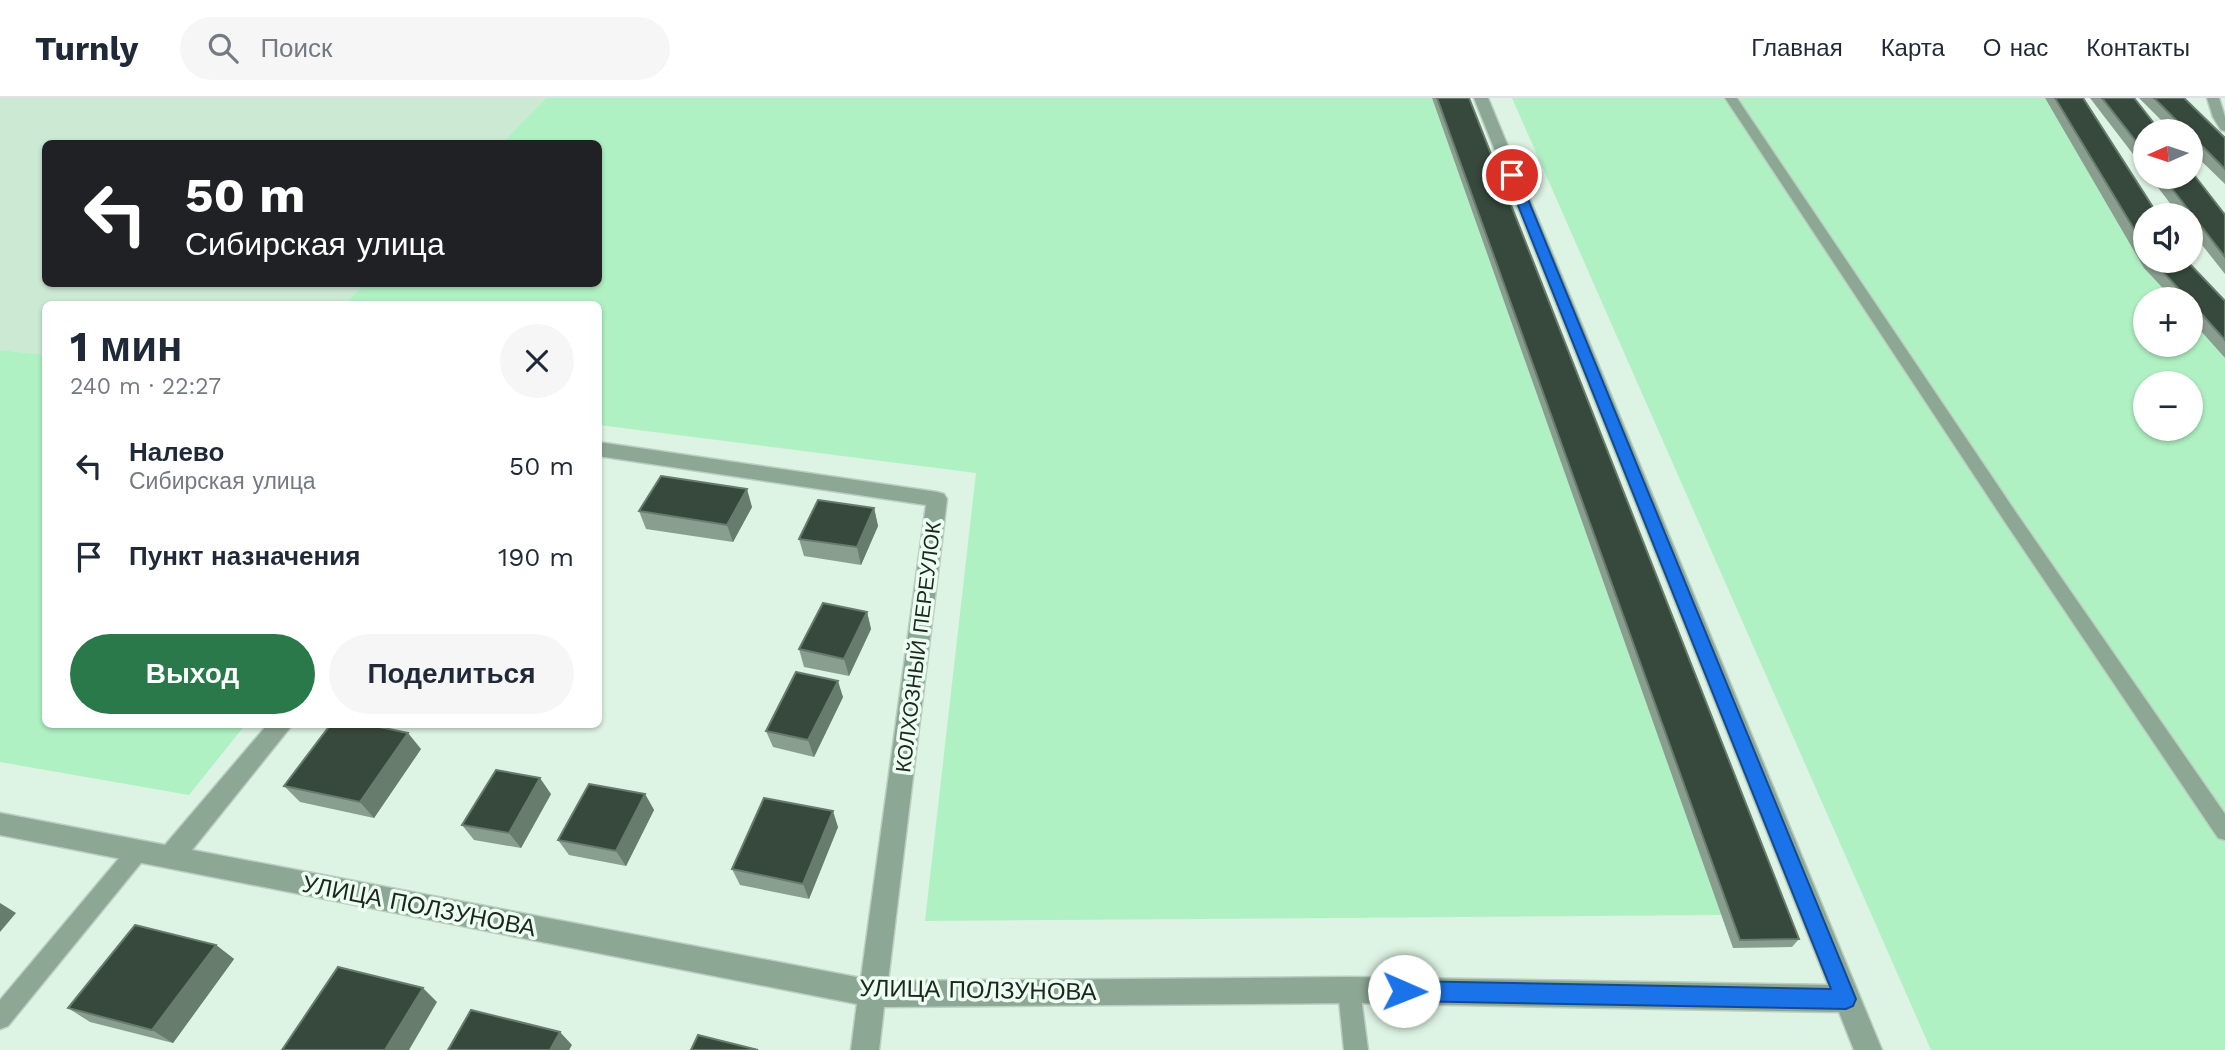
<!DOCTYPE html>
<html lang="ru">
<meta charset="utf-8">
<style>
:root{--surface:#fff;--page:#f6f6f7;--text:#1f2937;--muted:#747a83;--line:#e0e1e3;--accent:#2a794a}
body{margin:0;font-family:"Work Sans",sans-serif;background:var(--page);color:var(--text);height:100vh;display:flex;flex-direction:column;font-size:26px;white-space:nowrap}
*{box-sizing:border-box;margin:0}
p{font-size:23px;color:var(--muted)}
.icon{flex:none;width:38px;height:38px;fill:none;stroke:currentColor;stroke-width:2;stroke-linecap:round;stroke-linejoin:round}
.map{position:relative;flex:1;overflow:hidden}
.drawer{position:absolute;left:42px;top:203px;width:560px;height:427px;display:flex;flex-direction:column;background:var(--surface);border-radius:10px;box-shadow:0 2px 5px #0004}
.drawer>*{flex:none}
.guide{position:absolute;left:42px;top:42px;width:560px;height:147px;border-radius:10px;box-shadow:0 2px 5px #0004;background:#202124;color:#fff;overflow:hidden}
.needle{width:46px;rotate:267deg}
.buttons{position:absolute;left:2133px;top:21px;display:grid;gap:14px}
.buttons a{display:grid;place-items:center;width:70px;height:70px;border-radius:50%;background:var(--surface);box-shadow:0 2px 5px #0004;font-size:35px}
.pin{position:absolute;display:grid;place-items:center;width:60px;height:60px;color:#fff;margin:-30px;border:4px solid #fff;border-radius:50%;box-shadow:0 2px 7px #0007}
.me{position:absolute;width:77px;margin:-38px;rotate:91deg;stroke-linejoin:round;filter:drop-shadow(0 0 5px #0008)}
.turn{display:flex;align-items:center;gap:24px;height:147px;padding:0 28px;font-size:32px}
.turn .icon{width:91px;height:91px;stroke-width:2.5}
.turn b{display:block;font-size:49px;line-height:60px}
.round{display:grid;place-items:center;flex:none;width:74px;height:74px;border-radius:37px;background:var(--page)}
.headline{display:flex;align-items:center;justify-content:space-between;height:119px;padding:0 28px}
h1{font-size:42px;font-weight:700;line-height:52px}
.cta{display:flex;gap:14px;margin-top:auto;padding:14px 28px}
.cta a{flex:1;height:80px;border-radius:42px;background:var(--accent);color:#fff;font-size:28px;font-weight:700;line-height:80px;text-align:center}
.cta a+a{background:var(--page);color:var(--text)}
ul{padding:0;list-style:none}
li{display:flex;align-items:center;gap:21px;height:91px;padding:0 28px}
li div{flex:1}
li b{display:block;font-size:26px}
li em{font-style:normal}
header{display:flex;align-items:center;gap:42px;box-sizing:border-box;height:98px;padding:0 35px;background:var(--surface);border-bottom:2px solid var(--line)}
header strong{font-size:33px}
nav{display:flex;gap:38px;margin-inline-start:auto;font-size:24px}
.search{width:490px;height:63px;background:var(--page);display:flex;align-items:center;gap:18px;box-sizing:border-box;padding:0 24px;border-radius:38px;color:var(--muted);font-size:26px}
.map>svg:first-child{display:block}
.built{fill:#cce9d4}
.green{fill:#b0f1c3;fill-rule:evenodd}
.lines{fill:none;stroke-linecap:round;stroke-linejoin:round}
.lane-casing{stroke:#bbcec0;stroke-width:3}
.street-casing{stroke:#bbcec0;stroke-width:3}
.lane{fill:#8ca793;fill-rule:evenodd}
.street{fill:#8ca793;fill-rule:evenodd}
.wall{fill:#8a9e90}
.shaded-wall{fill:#687c6e}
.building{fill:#36493c;stroke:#687c6e;stroke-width:2}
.route{fill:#1a73e8;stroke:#114b97;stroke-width:2}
.labels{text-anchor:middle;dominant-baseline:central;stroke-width:7;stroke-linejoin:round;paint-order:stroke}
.street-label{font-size:21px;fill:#1e2620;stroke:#edfff2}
.near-street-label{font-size:24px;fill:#1e2620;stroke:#edfff2}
</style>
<header>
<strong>Turnly</strong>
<div class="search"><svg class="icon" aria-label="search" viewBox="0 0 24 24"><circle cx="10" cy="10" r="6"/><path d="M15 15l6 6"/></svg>Поиск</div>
<nav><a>Главная</a><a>Карта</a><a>О нас</a><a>Контакты</a></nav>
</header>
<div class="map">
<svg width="2225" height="952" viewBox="0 0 2225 952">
<rect width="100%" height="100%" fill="#ddf3e3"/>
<!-- built -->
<path class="built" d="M0,0h546l-44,45 -456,1v140h319l-21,20h-298l-1,51 -45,-5z"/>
<!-- green -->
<g class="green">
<path d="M546,0h886l290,817 -797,6 51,-448 -377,-48 -1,-121h-254l21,-20h233v-140l-96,-1z"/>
<path d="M1512,0h533l99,169 29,32h-27v46h45v-25l34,38v692h-294zM2146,285h45v46h-45z"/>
<path d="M0,252l45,5 1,369 199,1 -56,70 -189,-33z"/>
</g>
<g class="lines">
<defs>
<g id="lane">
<path d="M1725,0h12l280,416 208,300v26l-7,-2 -213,-316z"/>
<path d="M2207,0h12l6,19v14l-4,-1 -8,-13z"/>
<path d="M138,744l7,2 3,7 -3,7 -137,168 -8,3v-29l131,-156z"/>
<path d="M1349,881l8,3 3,8 8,60h-24l-6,-60 3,-8z"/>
</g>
<path id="street" d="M1474,0h14l394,952h-28l-15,-38 -490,-9 -465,4 -5,43h-28l6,-46 -857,-169v-22l165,32 103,-121h25l-101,126 669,128 65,-473 -328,-49v-14l339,50 7,2 3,5 -59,482 461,-4 479,8z"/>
</defs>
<!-- lane casing -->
<use href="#lane" class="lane-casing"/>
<!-- street casing -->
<use href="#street" class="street-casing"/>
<!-- lane -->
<use href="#lane" class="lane"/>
<!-- street -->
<use href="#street" class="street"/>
</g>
<!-- wall -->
<g class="wall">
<path d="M1432,0h37l330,841 -7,8 -59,1z"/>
<path d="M2045,0h38l63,117v46h41l38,40v57l-34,-38v-21h-18l-29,-31z"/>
<path d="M2090,0h44l12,33v40z"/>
<path d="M2139,0h45l41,40v46l-34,-33v-20h-19z"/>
<path d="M2150,79h41l34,38v59l-34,-43v-16h-12z"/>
<path d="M752,409l-19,35 -87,-13 -7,-18z"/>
<path d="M874,410l4,18 -17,39 -57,-9 -5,-17z"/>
<path d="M867,514l4,17 -22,47 -45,-9 -5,-18z"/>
<path d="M843,599l-29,60 -41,-10 -7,-16z"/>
<path d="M421,651l-47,69 -74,-16 -16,-16z"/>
<path d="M551,696l-30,54 -47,-8 -12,-15z"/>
<path d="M645,696l9,16 -28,56 -57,-11 -11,-15z"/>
<path d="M838,729l-29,72 -69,-14 -8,-16z"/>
<path d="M216,847l18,14 -61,84 -83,-21 -22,-14z"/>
</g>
<!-- shaded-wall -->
<g class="shaded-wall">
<path d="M747,391l5,18 -19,35 -6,-17z"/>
<path d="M874,410l4,18 -17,39 -4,-18z"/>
<path d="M867,514l4,17 -22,47 -5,-17z"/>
<path d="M838,583l5,16 -29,60 -6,-17z"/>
<path d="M408,635l13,16 -47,69 -14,-16z"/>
<path d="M540,680l11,16 -30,54 -12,-15z"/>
<path d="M645,696l9,16 -28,56 -10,-15z"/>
<path d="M833,713l5,16 -29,72 -6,-15z"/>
<path d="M0,805l16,10 -16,19z"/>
<path d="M216,847l18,14 -61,84 -21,-13z"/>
<path d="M423,890l14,14 -28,48h-24z"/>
<path d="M560,934l12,13 -3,5h-19z"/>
</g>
<!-- building -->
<g class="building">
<path d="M1437,0h32l330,841 -59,1z"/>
<path d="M2055,0h28l75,117h-12v34z"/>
<path d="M2102,0h32l26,33h-14v23z"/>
<path d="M2154,0h30l41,40v31l-34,-34v-4h-4z"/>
<path d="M2191,73l34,44v42l-62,-80h28z"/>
<path d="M2153,163h34l38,40v39l-34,-38v-3h-3z"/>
<path d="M661,378l86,13 -20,36 -88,-14z"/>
<path d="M818,402l56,8 -17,39 -58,-8z"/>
<path d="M823,505l44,9 -23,47 -45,-10z"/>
<path d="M796,574l42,9 -30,59 -42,-9z"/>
<path d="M331,626h34l43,9 -48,69 -76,-16z"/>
<path d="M496,672l44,8 -31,55 -47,-8z"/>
<path d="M589,686l56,10 -29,57 -58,-11z"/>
<path d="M764,700l69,13 -30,73 -71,-15z"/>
<path d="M135,827l81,20 -64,85 -84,-22z"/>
<path d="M338,869l85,21 -38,62h-103z"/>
<path d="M471,912l89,22 -10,18h-102z"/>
<path d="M698,937l60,15h-67z"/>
</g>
<!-- route -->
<path class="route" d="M1512,74l6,3 338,824 -3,7 -7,3 -442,-8 -7,-3 -3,-7 3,-7 7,-3 427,8 -325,-814z"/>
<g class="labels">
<!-- street labels -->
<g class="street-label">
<text transform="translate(918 549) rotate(-83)">КОЛХОЗНЫЙ ПЕРЕУЛОК</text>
</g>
<!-- near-street labels -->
<g class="near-street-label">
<text transform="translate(419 808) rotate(11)">УЛИЦА ПОЛЗУНОВА</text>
<text transform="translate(978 892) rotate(1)">УЛИЦА ПОЛЗУНОВА</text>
</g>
</g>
</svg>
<div class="buttons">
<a><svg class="needle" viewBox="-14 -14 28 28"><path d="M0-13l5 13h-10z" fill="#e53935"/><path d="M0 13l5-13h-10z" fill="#747a83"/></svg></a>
<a><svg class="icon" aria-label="sound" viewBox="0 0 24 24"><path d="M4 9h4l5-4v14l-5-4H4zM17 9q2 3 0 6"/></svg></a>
<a>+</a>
<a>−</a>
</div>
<div class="pin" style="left:1512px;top:77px;background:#d93025"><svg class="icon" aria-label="arrive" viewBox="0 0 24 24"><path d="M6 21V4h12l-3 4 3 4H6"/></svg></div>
<svg class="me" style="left:1404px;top:893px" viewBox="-20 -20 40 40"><circle r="19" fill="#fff"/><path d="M0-13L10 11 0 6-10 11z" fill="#1a73e8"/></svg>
<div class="guide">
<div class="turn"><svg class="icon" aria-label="left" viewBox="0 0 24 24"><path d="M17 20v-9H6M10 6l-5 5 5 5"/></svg><div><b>50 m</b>Сибирская улица</div></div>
</div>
<section class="drawer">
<div class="headline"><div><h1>1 мин</h1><p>240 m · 22:27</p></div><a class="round"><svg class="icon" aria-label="close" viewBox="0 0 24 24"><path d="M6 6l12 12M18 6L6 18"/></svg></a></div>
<ul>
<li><svg class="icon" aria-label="left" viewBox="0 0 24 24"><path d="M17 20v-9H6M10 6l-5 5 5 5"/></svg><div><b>Налево</b><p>Сибирская улица</p></div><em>50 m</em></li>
<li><svg class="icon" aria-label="arrive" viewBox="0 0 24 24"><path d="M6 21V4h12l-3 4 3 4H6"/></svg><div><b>Пункт назначения</b></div><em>190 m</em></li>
</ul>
<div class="cta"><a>Выход</a><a>Поделиться</a></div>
</section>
</div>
